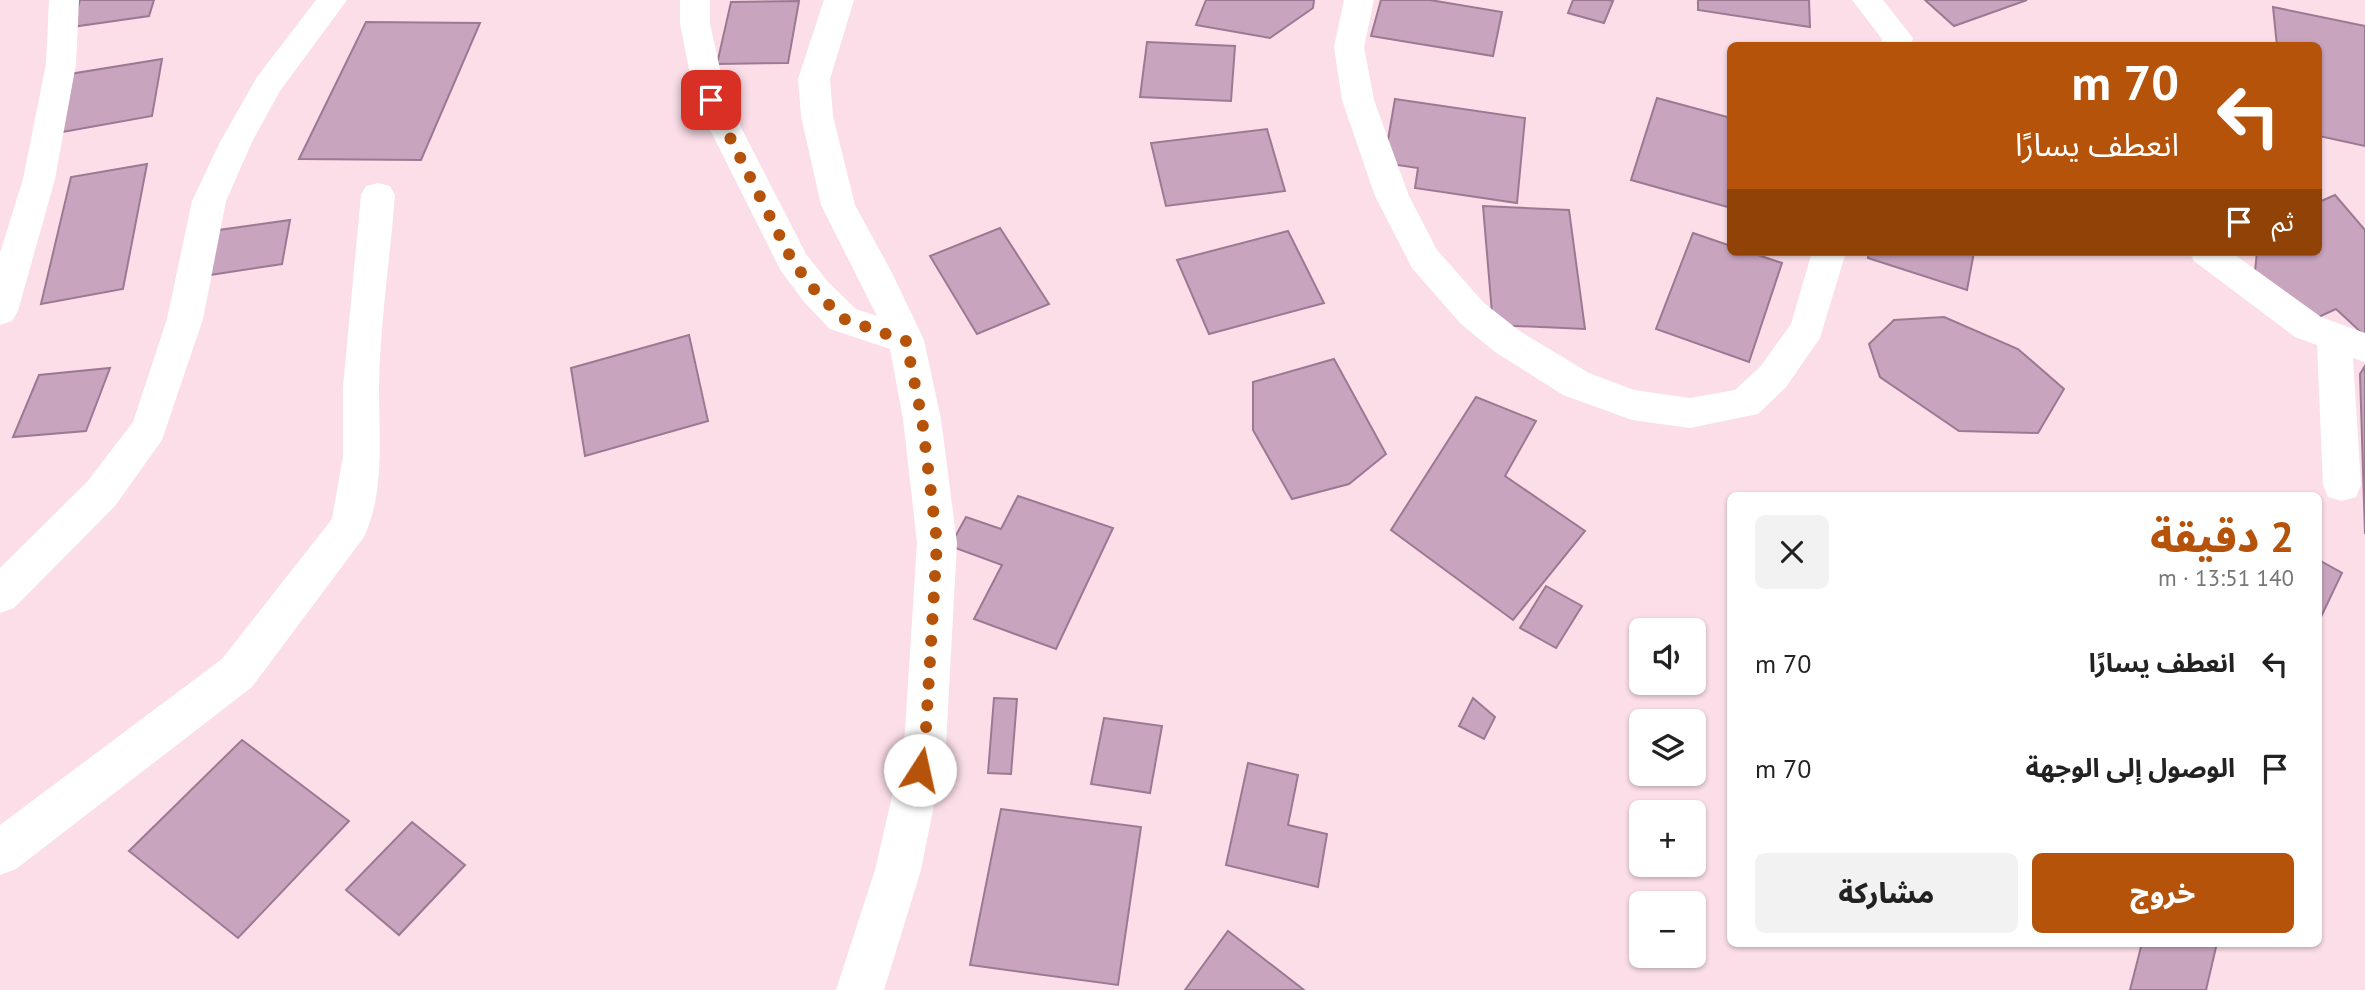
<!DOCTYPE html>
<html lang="ar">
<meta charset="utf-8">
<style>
:root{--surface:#fff;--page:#f2f2f2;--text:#222;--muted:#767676;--accent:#b45309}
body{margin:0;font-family:"PT Sans","Noto Sans Arabic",sans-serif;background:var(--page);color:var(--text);direction:rtl;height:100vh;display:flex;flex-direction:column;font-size:26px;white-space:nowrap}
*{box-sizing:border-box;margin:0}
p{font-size:23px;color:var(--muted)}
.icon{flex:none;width:38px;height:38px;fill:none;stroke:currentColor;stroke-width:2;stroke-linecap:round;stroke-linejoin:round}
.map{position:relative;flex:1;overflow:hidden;direction:ltr}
.sheet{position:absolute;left:1727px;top:492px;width:595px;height:455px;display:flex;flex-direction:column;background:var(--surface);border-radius:10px;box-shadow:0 2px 5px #0004;direction:rtl}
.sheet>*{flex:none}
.top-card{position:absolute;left:1727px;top:42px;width:595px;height:214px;border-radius:10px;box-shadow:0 2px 5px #0004;direction:rtl;background:#b45309;color:#fff;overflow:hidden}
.buttons{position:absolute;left:1629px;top:618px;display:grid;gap:14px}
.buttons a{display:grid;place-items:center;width:77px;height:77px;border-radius:10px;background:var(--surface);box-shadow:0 2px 5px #0004;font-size:35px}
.pin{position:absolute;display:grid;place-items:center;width:60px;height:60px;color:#fff;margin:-30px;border-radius:14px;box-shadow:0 4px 10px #0006}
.me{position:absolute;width:77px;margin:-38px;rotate:10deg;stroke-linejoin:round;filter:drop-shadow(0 0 5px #0008)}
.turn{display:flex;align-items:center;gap:24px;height:147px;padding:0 28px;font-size:32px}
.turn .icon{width:91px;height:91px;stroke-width:2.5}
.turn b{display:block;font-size:49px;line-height:60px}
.then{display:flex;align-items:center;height:66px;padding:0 28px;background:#0003;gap:14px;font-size:26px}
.round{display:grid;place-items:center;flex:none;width:74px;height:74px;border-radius:10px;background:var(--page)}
.overview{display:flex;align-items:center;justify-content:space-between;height:119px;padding:0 28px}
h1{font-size:42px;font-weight:800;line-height:52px;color:var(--accent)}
.primary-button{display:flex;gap:14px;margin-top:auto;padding:14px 28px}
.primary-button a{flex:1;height:80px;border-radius:10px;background:var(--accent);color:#fff;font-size:28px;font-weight:800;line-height:80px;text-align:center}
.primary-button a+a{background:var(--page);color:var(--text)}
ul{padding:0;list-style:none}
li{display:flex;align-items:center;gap:21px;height:105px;padding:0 28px}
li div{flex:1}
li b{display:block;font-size:26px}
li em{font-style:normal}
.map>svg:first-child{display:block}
.building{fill:#c9a4bf;stroke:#9c7993;stroke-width:2}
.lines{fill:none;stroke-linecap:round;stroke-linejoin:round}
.minor{fill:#fff;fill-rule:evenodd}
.route{stroke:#b45309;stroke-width:12;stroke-dasharray:0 21.6}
</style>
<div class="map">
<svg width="2365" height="990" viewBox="0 0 2365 990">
<rect width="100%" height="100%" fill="#fbdee8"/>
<!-- building -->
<g class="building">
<path d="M80,0h74l-5,16 -77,11z"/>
<path d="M1206,0h108l-1,8 -43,30 -74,-13z"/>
<path d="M1381,0h49l72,12 -9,44 -122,-20z"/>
<path d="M1573,0h35l5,1 -9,22 -36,-10z"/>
<path d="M1698,0h111l1,27 -112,-17z"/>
<path d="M1925,0h102l-73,26z"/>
<path d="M799,1l-11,62 -71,1 14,-62z"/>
<path d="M2273,7l92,19v120l-46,-10v-90h-42z"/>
<path d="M366,22l114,1 -59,137 -122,-1z"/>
<path d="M1147,42l88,4 -4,55 -91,-4z"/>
<path d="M162,59l-10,57 -95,17 13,-59z"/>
<path d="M1657,98l74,20v90l-100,-28z"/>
<path d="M1395,99l130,19 -8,85 -102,-15 3,-20 -34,-5z"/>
<path d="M1267,129l18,62 -119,15 -15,-63z"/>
<path d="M147,164l-24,125 -82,15 30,-127z"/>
<path d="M2335,195l30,35v106l-29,-27 -22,10 -59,-48 2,-19h62v-50z"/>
<path d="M1483,206l86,4 16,119 -92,-4z"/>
<path d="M290,220l-8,44 -72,11 9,-45z"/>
<path d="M1000,228l49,76 -72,30 -47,-78z"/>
<path d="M1288,231l36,72 -115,31 -32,-74z"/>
<path d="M1693,233l38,13v6h18l33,11 -33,99 -93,-33z"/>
<path d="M1869,252h105l-7,38 -99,-32z"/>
<path d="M1944,317l74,32 46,40 -26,44 -79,-2 -79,-54 -11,-33 25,-24z"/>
<path d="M689,335l19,86 -123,35 -14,-88z"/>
<path d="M1334,359l52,95 -37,30 -57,15 -39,-69v-48z"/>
<path d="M2365,366v168l-5,-160z"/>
<path d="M110,368l-24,63 -73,6 26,-62z"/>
<path d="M1476,397l60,24 -31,55 80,55 -72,89 -122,-90z"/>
<path d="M1018,496l95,32 -57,121 -82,-30 28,-54 -52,-19 16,-29 35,12z"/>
<path d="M2319,560l23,13 -23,48z"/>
<path d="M1546,586l36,20 -26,42 -36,-20z"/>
<path d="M994,698l23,1 -6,75 -23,-1z"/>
<path d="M1473,698l22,19 -11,22 -25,-13z"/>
<path d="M1104,718l58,8 -12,67 -59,-9z"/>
<path d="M242,740l107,81 -111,117 -109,-87z"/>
<path d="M1248,763l50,12 -10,50 39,9 -9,53 -92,-22z"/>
<path d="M1001,809l140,18 -23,158 -148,-20z"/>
<path d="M412,822l53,43 -66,70 -53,-45z"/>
<path d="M1228,931l76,59h-119z"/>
<path d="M2142,943h75l-11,47h-76z"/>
</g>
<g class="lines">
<!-- minor -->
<g class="minor">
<path d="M49,0h30l-3,64 -21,115 -37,132 -6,10 -12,4v-72l23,-74 23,-115z"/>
<path d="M316,0h31l-67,91 -28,51 -26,59 -23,118 -41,121 -47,66 -101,102 -14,5v-45l87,-86 46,-60 34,-103 25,-118 28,-59 37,-65z"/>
<path d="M680,0h30v24l17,76 79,154 23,29 27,26 21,7 -56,-111 -20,-89 -3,-37 26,-79h30l-24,79 3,37 22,89 37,68 32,67 17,79 16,124 -11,202 -25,125 -37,120h-48l39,-120 29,-125 13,-202 -14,-124 -13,-70 -60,-20 -25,-26 -24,-32 -86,-171 -15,-76z"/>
<path d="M1344,0h30l-10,47 10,53 35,96 28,54 47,53 37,29 68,41 45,17 56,8 45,-8 25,-23 31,-43 21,-72h34l-26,86 -34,49 -28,27 -68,14 -58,-8 -69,-25 -68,-43 -35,-29 -48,-55 -37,-72 -33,-96 -8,-53z"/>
<path d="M1852,0h31l30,38 -2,8h-30l1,-7z"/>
<path d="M378,183l12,3 5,9c-5,64 -15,129 -16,193 0,49 6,104 -15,149l-112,150 -236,182 -16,6v-50l222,-166 110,-140 11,-63v-69l18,-192 5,-9z"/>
<path d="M2189,252h42l90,65 44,16v29l-12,-4 8,127 -5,12 -14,4 -14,-4 -5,-12 -6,-140 -22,-8 -101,-76z"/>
</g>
</g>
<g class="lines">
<!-- route -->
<path class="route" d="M711,100l82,162 24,31 27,26 62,22 16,78 15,123 -12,203 -5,25"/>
</g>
</svg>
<div class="buttons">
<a><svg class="icon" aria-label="sound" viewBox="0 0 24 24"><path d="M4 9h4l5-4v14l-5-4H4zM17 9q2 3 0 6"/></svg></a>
<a><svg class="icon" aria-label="layers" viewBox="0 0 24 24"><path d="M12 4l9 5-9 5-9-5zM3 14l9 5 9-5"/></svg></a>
<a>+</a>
<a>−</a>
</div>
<div class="pin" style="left:711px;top:100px;background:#d93025"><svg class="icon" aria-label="arrive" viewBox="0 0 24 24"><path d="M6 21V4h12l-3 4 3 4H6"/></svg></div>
<svg class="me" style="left:920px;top:770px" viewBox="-20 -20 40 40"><circle r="19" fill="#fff"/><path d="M0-13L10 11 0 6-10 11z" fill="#b45309"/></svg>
<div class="top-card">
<div class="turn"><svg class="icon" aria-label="left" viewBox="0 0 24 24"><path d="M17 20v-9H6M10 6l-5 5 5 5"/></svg><div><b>70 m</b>انعطف يسارًا</div></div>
<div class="then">ثم<svg class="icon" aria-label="arrive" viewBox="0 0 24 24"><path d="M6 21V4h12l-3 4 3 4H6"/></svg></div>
</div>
<section class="sheet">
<div class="overview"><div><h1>2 دقيقة</h1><p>140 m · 13:51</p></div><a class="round"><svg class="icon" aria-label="close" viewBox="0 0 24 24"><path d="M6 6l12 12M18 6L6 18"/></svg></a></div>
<ul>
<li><svg class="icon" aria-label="left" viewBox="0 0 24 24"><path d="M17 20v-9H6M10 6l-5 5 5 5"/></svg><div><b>انعطف يسارًا</b></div><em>70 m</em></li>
<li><svg class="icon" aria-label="arrive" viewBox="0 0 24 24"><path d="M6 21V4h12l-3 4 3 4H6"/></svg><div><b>الوصول إلى الوجهة</b></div><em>70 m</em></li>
</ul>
<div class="primary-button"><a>خروج</a><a>مشاركة</a></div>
</section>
</div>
